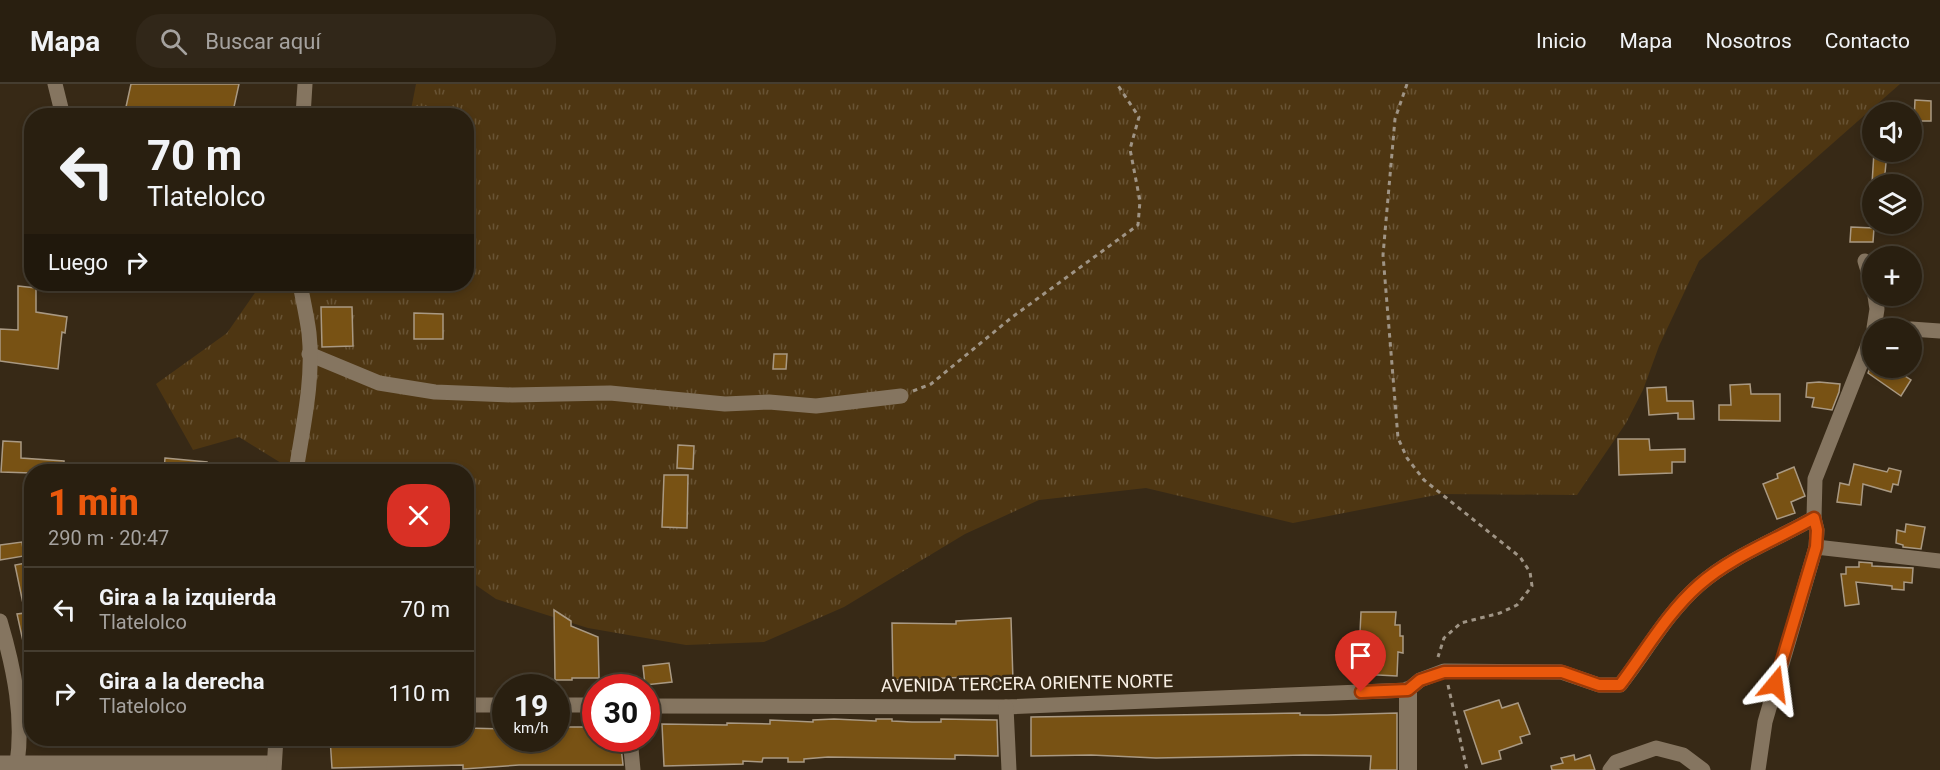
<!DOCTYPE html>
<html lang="es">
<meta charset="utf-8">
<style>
:root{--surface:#291f10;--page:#312719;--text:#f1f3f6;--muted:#a5a29f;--line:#453d30;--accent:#ea580c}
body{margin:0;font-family:Roboto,sans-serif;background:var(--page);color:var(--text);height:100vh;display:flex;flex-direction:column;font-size:22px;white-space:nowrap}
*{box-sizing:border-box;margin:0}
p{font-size:20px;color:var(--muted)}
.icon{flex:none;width:33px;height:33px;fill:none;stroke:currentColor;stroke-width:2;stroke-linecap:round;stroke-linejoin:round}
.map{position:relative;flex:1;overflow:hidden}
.sheet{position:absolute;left:24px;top:380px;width:450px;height:282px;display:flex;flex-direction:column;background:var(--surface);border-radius:24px;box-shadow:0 3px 9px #0003,0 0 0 2px var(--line)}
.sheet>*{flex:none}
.banner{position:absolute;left:24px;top:24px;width:450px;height:183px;border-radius:24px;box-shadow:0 3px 9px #0003,0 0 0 2px var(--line);background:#291f10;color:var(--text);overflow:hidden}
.buttons{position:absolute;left:1862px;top:18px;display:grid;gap:12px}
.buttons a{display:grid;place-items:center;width:60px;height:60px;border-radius:50%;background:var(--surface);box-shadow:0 3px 9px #0003,0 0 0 2px var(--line);font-size:30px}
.speed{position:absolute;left:492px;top:590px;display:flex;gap:12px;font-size:30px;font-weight:700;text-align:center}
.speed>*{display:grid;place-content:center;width:78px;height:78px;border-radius:50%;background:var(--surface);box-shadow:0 3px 9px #0003,0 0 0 2px var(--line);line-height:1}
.speed small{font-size:15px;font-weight:400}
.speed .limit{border:9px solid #d22;background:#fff;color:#111}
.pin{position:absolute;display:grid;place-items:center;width:51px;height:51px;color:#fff;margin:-62px -26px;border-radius:50% 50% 50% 0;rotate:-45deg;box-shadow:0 0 6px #0007}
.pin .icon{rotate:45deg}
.me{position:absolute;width:66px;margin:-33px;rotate:16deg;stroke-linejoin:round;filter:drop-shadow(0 0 4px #0008)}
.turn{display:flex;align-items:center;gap:21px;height:126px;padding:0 24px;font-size:27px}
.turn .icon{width:78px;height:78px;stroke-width:2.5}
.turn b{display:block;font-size:42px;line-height:51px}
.then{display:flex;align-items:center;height:57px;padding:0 24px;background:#0003;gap:12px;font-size:22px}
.round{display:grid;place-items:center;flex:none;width:63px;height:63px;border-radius:24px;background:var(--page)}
.head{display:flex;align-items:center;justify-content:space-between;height:102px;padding:0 24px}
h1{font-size:36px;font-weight:800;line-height:45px;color:var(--accent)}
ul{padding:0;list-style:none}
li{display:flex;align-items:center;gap:18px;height:84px;padding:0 24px;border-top:2px solid var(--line)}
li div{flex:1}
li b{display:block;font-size:22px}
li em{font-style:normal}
header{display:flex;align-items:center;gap:36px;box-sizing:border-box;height:84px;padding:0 30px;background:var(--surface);border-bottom:2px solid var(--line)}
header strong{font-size:28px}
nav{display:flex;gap:33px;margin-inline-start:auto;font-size:21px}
.search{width:420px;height:54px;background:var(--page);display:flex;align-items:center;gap:15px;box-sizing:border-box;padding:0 21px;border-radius:24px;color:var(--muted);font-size:22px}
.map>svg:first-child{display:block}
.grass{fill:url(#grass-tufts)}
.building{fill:#785214;stroke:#a99983;stroke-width:1.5}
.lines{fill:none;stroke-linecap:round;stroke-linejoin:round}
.path{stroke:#9f9485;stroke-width:3;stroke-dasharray:4.5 4.5;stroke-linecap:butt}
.minor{stroke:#857560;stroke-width:15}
.tertiary{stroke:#857560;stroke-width:18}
.route-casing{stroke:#983908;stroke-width:15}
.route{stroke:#ea580c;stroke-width:10}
.labels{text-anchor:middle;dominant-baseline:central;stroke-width:5;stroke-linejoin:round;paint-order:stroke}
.street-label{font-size:18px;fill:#f9f0e5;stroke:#372916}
</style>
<header>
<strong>Mapa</strong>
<div class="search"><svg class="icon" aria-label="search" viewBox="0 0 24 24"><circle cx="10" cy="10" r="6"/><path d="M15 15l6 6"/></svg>Buscar aquí</div>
<nav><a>Inicio</a><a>Mapa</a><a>Nosotros</a><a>Contacto</a></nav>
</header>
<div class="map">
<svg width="1940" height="686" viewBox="0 0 1940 686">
<defs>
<pattern id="grass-tufts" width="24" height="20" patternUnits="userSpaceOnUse" patternTransform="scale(1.5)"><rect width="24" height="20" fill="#4e3612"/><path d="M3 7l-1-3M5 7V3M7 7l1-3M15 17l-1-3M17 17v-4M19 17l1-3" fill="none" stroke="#685334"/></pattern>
</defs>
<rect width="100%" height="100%" fill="#372916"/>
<!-- grass -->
<path class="grass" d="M416,0h1484l-201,177 -40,85 -16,44 -17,33 -49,72 -136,-1 -148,29 -147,-35 -107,12 -74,34 -121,73 -80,35 -78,3 -98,-17 -92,-29 -29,-20 -1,-108h-172l-55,-34 -46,13 -37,-66 71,-51 34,-49h205v-168l-56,-1z"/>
<!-- building -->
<g class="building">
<path d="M131,0h108l-7,32h-108z"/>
<path d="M1915,16l16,1v20h-17z"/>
<path d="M1874,68h13l-3,32h-12z"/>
<path d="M1851,143l23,1 -1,14h-23z"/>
<path d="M18,202l18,2v24l31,5 -2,16 -3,-1 -4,37 -58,-8v-32l18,1z"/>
<path d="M321,223h31l1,39 -31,1z"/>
<path d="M414,229l29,1v25h-29z"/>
<path d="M774,270h13l-1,15h-13z"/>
<path d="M1870,284h37l-5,6 9,6 -10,16 -33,-23z"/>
<path d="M1819,298l21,2 -1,8 -7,18 -20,-3 2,-9 -8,-1 1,-14z"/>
<path d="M1750,300l1,10h29v27l-61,-1v-15h12l-1,-20z"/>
<path d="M1666,303l1,14h26l1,18h-16v-6l-29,2 -2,-27z"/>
<path d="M1618,355h31l1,11 35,-1v13h-13v11l-53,2z"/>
<path d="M3,357l18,1v16l43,3v10h-32v2l-31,-1z"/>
<path d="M678,361l16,1 -1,23 -16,-1z"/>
<path d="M165,374l42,4v9h-43z"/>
<path d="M1854,380l33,8 2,-4 12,3 -3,14 -5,-1 -2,8 -28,-8 -2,21 -24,-3 3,-19 9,2z"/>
<path d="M1794,383l11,29 -14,6 4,11 -18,6 -14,-35 15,-6 -1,-4z"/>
<path d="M664,391h24l-1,53 -25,-1z"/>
<path d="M1906,440l19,3 -4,22 -18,-2v-2l-7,-2 1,-13 8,2z"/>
<path d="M22,458l2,14 -24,4v-15z"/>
<path d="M32,478v92l-6,1 -9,-41 8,-1 -10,-48z"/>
<path d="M1859,478l13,1v3l41,2 -1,15 -8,-1v8l-12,-1v-3l-36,-4 3,22 -14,2 -4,-32h5v-7h13z"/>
<path d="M554,526l17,11v5l27,11 1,41h-27v2h-17z"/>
<path d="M1361,528h35l-1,13h5v11h3v17l-5,-1 -1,24 -39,-2z"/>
<path d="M1011,534l2,63 -41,2v-6l-79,3 -1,-57 64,1v-3z"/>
<path d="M669,579l3,19 -27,3 -2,-19z"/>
<path d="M1499,616l3,8 16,-5 12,31 -10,3 2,6 -23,8 2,8 -19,5 -18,-53z"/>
<path d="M1300,629v2h27l70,-2v57h-27l1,-14 -66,-1 -149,3 -65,-3 -60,1v-39z"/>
<path d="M834,635l42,2v-2h16v2l20,1h29v-3l56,1 1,36 -43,-1v4l-127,-2 -24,2v3h-16v-4h-25l-1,4 -19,-1v3l-79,2 -2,-42 65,1v-2l43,1v-4l43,2v-2z"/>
<path d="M556,643h40v11h24l3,27h-104l-56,4v-4l-131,3 -2,-30h136v-10l40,1v9h50z"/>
<path d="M1574,671l1,5 15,-5 5,15h-43l-1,-4 12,-3 -2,-5z"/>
</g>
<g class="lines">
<!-- path -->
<g class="path">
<path d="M1407,0l-12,35 -12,136 15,183 9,20 17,22 96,77 10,15 2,14 -15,19 -17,8 -39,10 -17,15 -6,19"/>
<path d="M913,307l18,-7 80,-66 127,-93 2,-24 -10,-52 9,-32 -22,-33"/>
<path d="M1448,601l19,85"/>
</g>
<!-- minor -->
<g class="minor">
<path d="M55,0l8,32"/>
<path d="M303,32l2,-32"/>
<path d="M1865,177l7,23"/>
<path d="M1875,243l28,1"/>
<path d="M1874,244l3,-19 -2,-13"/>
<path d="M1911,245l29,2"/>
<path d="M309,270l70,29 56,9 77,3 98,-2 115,11 44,-2 47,4 85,-10"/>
<path d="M296,387c7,-45 18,-92 13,-138 -2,-16 -6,-33 -9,-49"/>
<path d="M1816,463l124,14"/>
<path d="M0,537c14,47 25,99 16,149"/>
<path d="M466,621h40"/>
<path d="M556,621h40"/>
<path d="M646,622l360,1 402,-17 12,-10 24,-9 117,1 38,13h21c26,-33 47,-72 79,-100 33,-29 77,-45 115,-67l1,-39 57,-144"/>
<path d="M1006,623l3,63"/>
<path d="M630,654l3,32"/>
<path d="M0,679h274"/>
<path d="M274,686l2,-32"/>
<path d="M1610,686l6,-8 40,-14 27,7 20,15"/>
<path d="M1758,686l7,-48 51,-175 1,-17 -3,-12"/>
</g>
<!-- tertiary -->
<path class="tertiary" d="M1408,686v-80"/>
</g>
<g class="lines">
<defs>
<path id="route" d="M1361,608l47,-2 12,-10 24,-8h118l37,13h21c25,-33 47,-72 79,-100 33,-29 77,-45 115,-67l3,12 -1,17 -41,137"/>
</defs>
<!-- route casing -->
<use href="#route" class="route-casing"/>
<!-- route -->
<use href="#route" class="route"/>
</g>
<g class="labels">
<!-- street labels -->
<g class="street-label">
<text transform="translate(1027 599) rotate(-1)">AVENIDA TERCERA ORIENTE NORTE</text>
</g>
</g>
</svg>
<div class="buttons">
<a><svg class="icon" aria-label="sound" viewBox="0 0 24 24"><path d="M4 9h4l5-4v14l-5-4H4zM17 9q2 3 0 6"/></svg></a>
<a><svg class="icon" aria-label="layers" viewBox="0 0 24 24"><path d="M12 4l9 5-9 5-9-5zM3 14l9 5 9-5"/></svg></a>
<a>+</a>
<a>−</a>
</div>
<div class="speed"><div>19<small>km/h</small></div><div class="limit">30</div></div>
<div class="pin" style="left:1361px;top:608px;background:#d93025"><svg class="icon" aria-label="arrive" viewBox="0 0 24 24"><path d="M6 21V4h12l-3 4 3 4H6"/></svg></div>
<svg class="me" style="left:1775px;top:600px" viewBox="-20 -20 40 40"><path d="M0-17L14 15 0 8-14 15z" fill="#ea580c" stroke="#fff" stroke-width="4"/></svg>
<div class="banner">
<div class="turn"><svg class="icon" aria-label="left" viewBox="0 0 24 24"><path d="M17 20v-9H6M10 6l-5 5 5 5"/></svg><div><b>70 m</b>Tlatelolco</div></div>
<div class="then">Luego<svg class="icon" aria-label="right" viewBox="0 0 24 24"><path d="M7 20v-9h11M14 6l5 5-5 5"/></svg></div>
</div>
<section class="sheet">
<div class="head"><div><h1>1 min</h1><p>290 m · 20:47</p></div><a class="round" style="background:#d93025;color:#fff"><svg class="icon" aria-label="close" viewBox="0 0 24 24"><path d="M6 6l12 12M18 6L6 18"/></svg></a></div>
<ul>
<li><svg class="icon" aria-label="left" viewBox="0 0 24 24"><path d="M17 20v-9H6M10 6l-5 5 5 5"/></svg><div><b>Gira a la izquierda</b><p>Tlatelolco</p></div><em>70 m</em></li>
<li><svg class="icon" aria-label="right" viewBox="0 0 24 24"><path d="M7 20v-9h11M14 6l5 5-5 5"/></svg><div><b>Gira a la derecha</b><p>Tlatelolco</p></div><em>110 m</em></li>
</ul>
</section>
</div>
